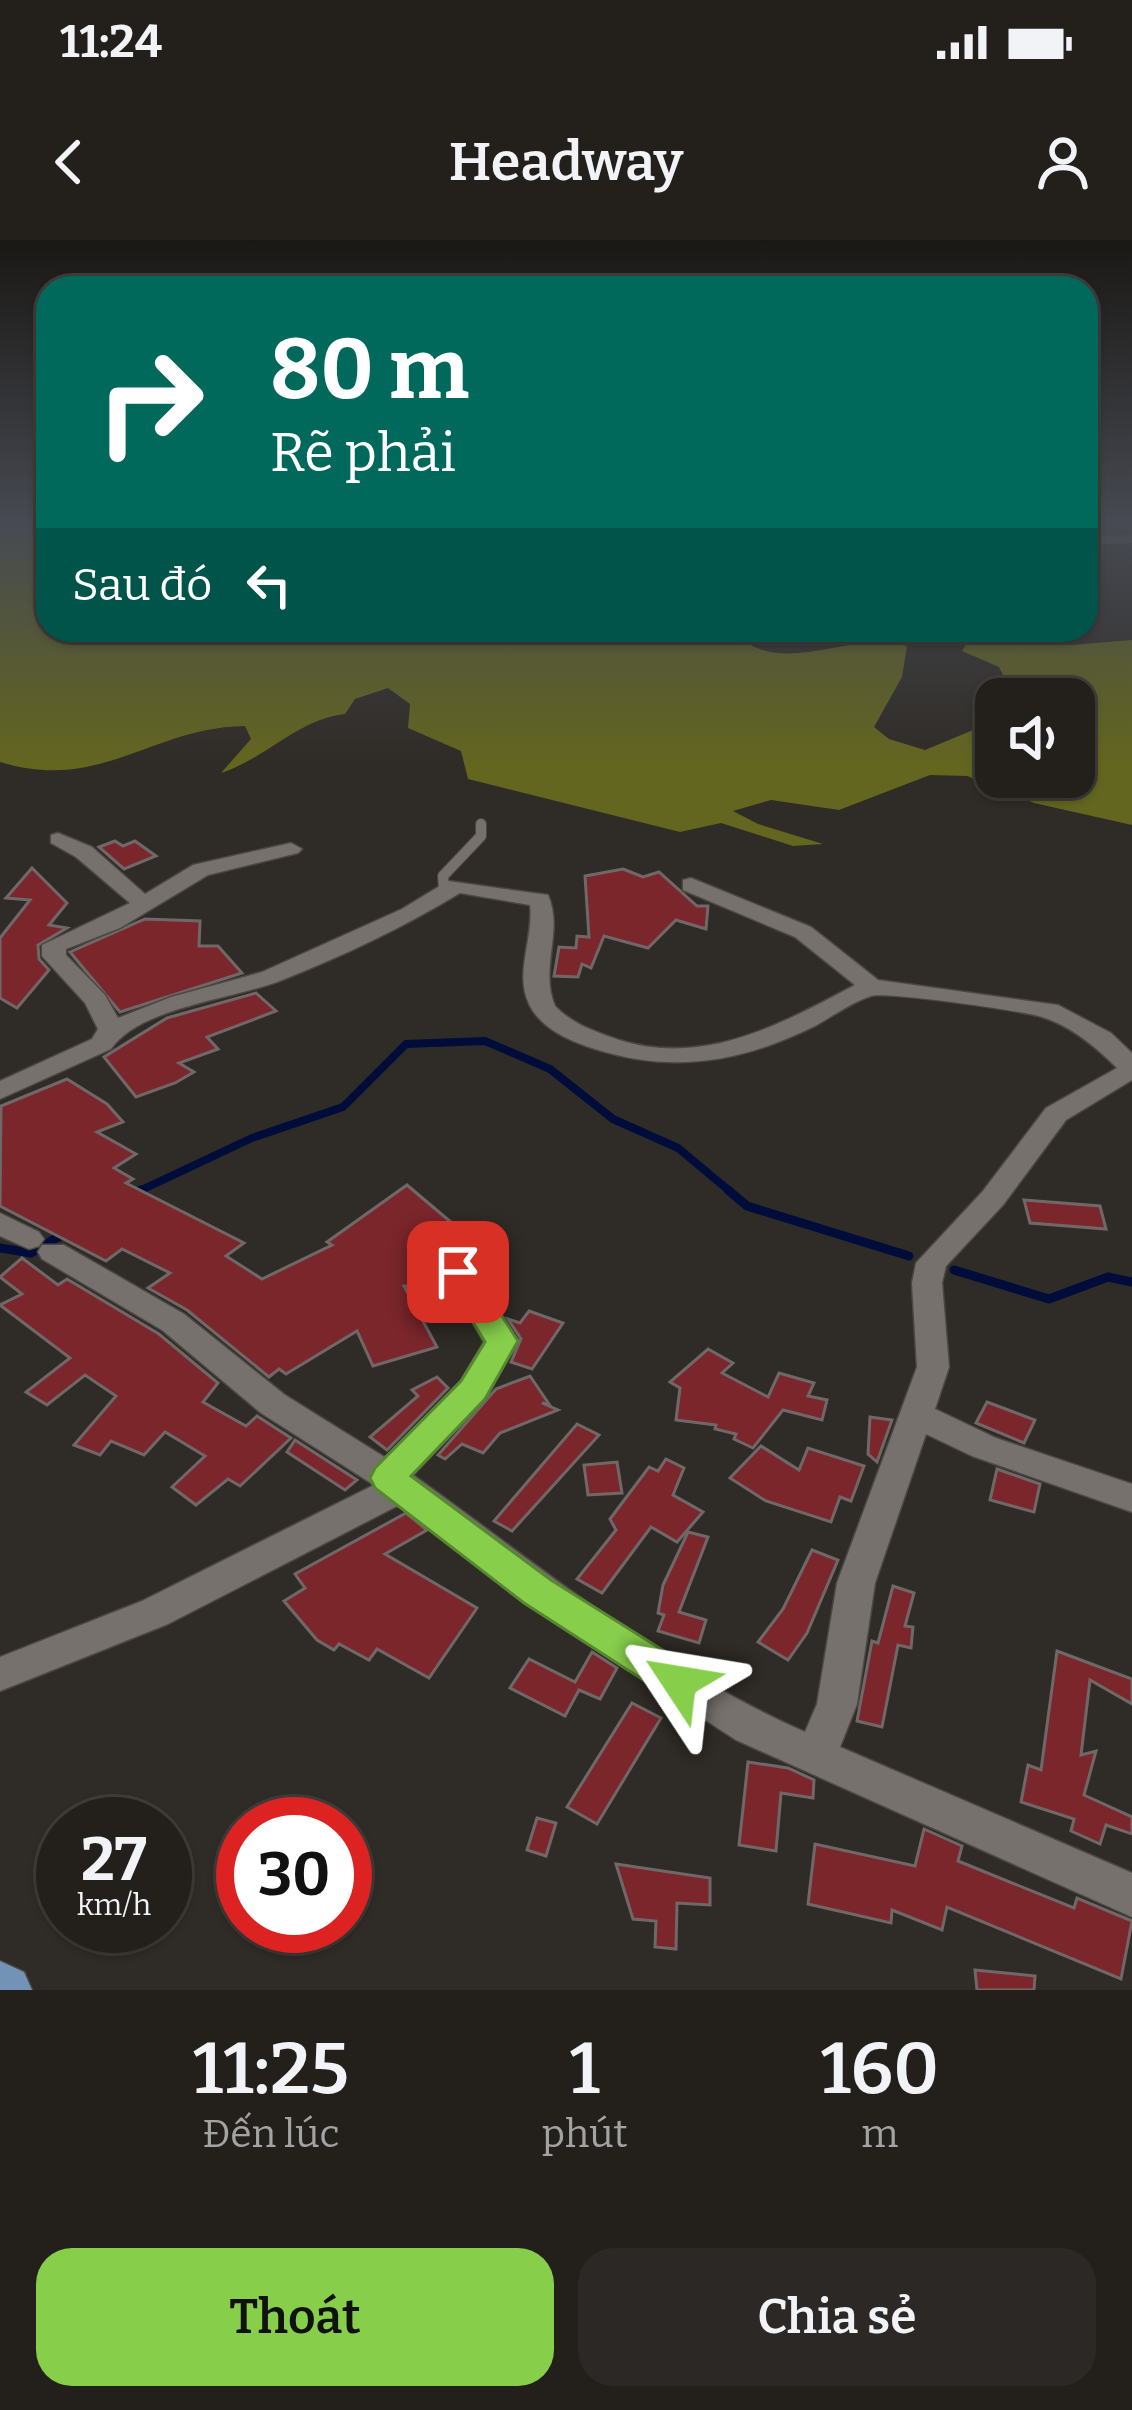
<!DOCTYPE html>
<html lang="vi">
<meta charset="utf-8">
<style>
:root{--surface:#23201c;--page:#2b2825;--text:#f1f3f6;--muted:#a3a3a3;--line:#403e3b;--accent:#87cf4b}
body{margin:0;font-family:Bitter,serif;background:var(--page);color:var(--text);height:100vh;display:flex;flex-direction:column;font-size:45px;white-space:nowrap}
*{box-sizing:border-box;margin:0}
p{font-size:39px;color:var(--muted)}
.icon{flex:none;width:66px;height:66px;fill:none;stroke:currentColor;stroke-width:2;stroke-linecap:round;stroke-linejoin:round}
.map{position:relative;height:1750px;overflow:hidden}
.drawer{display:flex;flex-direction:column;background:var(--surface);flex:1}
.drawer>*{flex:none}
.top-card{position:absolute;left:36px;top:36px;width:1062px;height:366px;border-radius:36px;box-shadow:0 3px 9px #0004,0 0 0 3px var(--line);background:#00695c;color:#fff;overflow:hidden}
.buttons{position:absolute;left:975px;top:438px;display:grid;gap:24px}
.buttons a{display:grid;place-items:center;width:120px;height:120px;border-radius:24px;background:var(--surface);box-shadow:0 3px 9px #0004,0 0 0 3px var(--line);font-size:60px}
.speed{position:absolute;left:36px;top:1557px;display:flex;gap:24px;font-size:60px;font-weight:700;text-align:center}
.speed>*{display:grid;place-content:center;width:156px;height:156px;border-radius:50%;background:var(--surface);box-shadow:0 3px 9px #0004,0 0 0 3px var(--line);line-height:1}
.speed small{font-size:30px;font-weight:400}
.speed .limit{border:18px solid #d22;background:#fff;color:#111}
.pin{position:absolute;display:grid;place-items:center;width:102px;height:102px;color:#fff;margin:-51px;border-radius:24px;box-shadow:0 6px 18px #0006}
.me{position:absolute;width:132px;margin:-66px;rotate:303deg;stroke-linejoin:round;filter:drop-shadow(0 0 9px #0008)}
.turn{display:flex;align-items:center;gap:42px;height:252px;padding:0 36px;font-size:54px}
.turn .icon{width:156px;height:156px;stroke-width:2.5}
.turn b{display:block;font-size:84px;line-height:102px}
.then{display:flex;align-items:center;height:114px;padding:0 36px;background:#0003;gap:24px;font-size:45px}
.eta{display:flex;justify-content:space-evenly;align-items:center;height:204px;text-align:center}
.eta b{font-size:72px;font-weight:600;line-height:84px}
.button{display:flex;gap:24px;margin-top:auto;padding:24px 36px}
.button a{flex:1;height:138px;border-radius:36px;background:var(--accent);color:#111;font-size:48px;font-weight:600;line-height:138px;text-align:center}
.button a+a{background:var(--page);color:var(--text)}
.status{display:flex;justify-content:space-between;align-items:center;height:84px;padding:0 60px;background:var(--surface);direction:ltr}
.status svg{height:33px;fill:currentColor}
header{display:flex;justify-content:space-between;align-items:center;height:156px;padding:0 36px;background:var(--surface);font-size:54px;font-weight:600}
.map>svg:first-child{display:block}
.forest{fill:#63661e}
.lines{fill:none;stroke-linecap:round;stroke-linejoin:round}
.stream-far1{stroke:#000d3b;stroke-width:8}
.stream{stroke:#000d3b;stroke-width:9}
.building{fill:#7b262a;stroke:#706868;stroke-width:3}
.service-far1-casing{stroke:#4b4844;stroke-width:9}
.service-casing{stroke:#4b4844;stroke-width:12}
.minor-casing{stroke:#4b4844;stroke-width:3}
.primary-casing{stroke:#4b4844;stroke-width:3}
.service-far1{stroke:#76716c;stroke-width:8}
.service{stroke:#76716c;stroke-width:10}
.minor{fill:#76716c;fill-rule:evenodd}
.primary{fill:#7293b5;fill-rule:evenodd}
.route{fill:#87cf4b;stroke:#588731;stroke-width:3}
</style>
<div class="status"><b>11:24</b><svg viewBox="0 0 49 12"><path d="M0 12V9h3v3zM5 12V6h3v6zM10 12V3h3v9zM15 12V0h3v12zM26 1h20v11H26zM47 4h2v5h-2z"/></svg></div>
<header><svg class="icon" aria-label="back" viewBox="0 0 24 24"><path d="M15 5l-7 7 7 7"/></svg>Headway<svg class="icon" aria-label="person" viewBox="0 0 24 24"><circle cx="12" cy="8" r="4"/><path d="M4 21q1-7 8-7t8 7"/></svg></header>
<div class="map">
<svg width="1132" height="1750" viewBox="0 0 1132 1750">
<rect width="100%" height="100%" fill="#2f2b26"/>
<!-- forest -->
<path class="forest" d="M0,282h48v108h682c53,52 114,-1 177,16l-5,31 -28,50 15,12 36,11 48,-20 23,-20v67h78v-78h-65l4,-4 -14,-28 -37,-16 10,-16 100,10 60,-5v185l-98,-22 -67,-27 -37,-1 -91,35 -68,-10 -38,11 25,13 65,20 -30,2 -72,-23 -41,9 -212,-53 -7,-28 -53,-23 2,-24 -22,-16 -33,11 -10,15c-47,5 -78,44 -124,59l30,-34 -6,-13c-93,1 -144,67 -245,36z"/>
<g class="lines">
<!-- stream-far1 -->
<path class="stream-far1" d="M135,953l117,-55 91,-31 63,-63 79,-3 65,28 63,50 65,29 54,45"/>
<!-- stream -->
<g class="stream">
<path d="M728,950l19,16 162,50"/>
<path d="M135,953l6,-3"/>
<path d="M0,1008l31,5 34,-20"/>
<path d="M954,1030l95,29 59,-22 24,5"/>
</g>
</g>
<!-- building -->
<g class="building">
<path d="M115,601l8,5 12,-5 21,15 -32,13 -25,-22z"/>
<path d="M32,628l35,35 -18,22 18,3 -29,17 1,14 10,11 -32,38 -17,-10v-60l30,-38 -24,-2z"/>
<path d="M623,629l20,8 16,-5 38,34h11l-2,23 -30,-9 -28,28 -44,-12 -13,32 -9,-4 -4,13 -24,-1 5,-29 17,1 1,-12 12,1 -4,-61z"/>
<path d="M145,679l55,2 -1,25h19l24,27 -122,39 -50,-60z"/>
<path d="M256,753l20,18 -69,26 11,12 -39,14 15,9 -19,11 -39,14 -32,-40 63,-39z"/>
<path d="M67,839l40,25 16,18 -26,10 39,22 -22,14 19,11 -7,4 118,60 -18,13 36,23 70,-34 -5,-3 80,-57 84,71 -17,8 -28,-23 -5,45h-37l33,61 -64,19 -16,-35 -71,43 -7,-5 -10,8 -82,-67 -39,-22 22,-15 -48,-24 -16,12 -106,-55 1,-100z"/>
<path d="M1024,960l76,6 6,23 -76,-6z"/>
<path d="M22,1018l36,27 9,-6 92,55 59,49 -15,19 43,24 11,-10 34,22 -51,48 -12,-7 -32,26 -24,-18 33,-31 -40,-24 -21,23 -33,-14 -11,14 -26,-10 42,-49 -31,-21 -38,30 -21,-13 44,-34 -70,-53 22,-11 -22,-17z"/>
<path d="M529,1071l34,12 -31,46 -21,-7 10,-23 -13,-20 12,4z"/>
<path d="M708,1109l25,14 -11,10 46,24 11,-24 35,10 -6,13 19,4 -5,20 -39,-10 -30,38 -19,-9 2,-5 -21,-5 1,-4 -40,-5 4,-32 -10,-6z"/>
<path d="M530,1136l19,28 -7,-1 16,7 -58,23 -17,20 -21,-9 -17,15 -7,-4 58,-66z"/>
<path d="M437,1137l11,11 -61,62 -17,-13 48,-41 -6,-6z"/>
<path d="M987,1162l48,18 -11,23 -48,-20z"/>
<path d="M870,1177l22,3 -15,42 -9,-8z"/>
<path d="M577,1184l22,11 -87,96 -18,-10z"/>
<path d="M295,1200l62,40 -12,10 -58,-38z"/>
<path d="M761,1206l38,24 9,-22 56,18 -13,35 -11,-4 -9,25 -65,-21 -36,-23z"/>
<path d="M666,1219l18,9 -11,27 30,17 -26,30 -26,-15 -49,66 -25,-14 39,-49 -6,-11 39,-52 9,4z"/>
<path d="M617,1222l5,31 -34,2 -4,-30z"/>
<path d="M997,1229l43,15 -6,28 -44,-12z"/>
<path d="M406,1273l21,17 -42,24 92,54 -48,70 -52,-29 -8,11 -30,-16 -5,6 -17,-10 -33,-39 21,-13 -10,-14z"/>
<path d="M688,1292l20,5 -29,75 27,8 -7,23 -41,-12 6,-16 -6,-2 5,-28z"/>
<path d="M812,1310l26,10 -31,73 -19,27 -30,-18 25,-33z"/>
<path d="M893,1346l21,7 -9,33 8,1 -2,21 -13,-3 -16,82 -25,-6 15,-80 6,2z"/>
<path d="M1057,1411l75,28v25l-42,-24 -9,75 15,-4 -12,44 48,22v17l-26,-9 -6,19 -29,-13 3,-12 -53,-17 7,-37 13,5z"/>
<path d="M592,1412l25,16 -17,31 -21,-9 -14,26 -55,-28 19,-29 46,23z"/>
<path d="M632,1463l29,15 -64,106 -30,-17z"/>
<path d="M748,1522l40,6 26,12 -1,18 -32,-5 -5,58 -37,-6z"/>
<path d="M537,1578l19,5 -10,33 -19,-6z"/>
<path d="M924,1589l38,17 -4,15 116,47 3,-10 55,23 -11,58 -174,-72 -5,23 -50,-20 -1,13 -83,-19 7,-60 100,22z"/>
<path d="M616,1624l94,14v27l-33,-2 -1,46 -21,-2 1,-26 -23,-2z"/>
<path d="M975,1730l60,6 -1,14h-57z"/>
</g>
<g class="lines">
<defs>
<g id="service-far1">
<path d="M1107,282l25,3"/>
<path d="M1086,300l46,-1"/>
</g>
<path id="service" d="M444,650l-1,-14 38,-40v-12"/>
<g id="minor">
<path d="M58,593l34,14 53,47 48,-29 98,-22 11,6 -4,4 -90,22 -88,53 -54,21v6l39,40 13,23 53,-21 91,-25 140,-63 46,-28 100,14c16,36 -9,74 7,111 17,18 41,26 64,34 86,27 162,-16 236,-55l-60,-48 -112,-47v-10l8,-2 120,49 67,53 180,25 53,28 21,20v27l-66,40 -63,85 -57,61 -4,17 7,84 -14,42 61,29 136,46v28l-160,-56 -46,-22 -51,149 -18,121 -17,43 292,126v44l-396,-177 -212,-138 -123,-98 -233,120 -168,67v-34l142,-56 232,-116 -113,-72 -99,-83 -120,-71 -4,-7 4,-7h22l120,69 101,81 101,63 75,-77 23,-39 -41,-70 4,-7h22l48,76 -32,58 -72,76c125,89 250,195 392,257l12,-28 20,-121 80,-216 -5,-84 4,-20 67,-72 63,-83 71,-40c-21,-21 -46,-42 -75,-51 -18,-6 -158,-26 -171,-21 -19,6 -38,20 -56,30 -73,36 -142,48 -220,23 -25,-8 -54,-20 -66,-45 -15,-31 5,-66 1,-99l-70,-12c-56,34 -117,63 -178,87 -47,19 -143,27 -171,69l-111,50v-18l92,-42 6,-10 -13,-26 -43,-47v-11l88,-42 -54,-46 -25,-14v-8z"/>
<path d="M0,973l39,19 5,7 -5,7 -10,3 -29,-13z"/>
</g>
<path id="primary" d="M0,1721l24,11 8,18h-32z"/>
</defs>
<!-- service-far1 casing -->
<use href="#service-far1" class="service-far1-casing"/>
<!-- service casing -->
<use href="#service" class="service-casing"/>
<!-- minor casing -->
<use href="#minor" class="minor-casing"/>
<!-- primary casing -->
<use href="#primary" class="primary-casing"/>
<!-- service-far1 -->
<use href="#service-far1" class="service-far1"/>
<!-- service -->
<use href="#service" class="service"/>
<!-- minor -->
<use href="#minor" class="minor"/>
<!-- primary -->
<use href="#primary" class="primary"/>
</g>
<!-- sky -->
<linearGradient id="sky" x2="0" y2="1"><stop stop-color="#1a1815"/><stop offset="0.54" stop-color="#474a52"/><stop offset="1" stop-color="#474a52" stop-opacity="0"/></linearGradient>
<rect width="1132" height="527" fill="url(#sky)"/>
<!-- route -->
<path class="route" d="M458,1022l11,3 49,76 -33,58 -74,77 140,104 142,89 6,13 -6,12 -14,5 -14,-5 -141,-91 -149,-115 -5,-10 5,-10 86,-87 24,-39 -42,-70z"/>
</svg>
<div class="buttons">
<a><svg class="icon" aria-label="sound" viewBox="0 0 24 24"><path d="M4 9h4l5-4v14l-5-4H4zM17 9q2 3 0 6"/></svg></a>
</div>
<div class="speed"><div>27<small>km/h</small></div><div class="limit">30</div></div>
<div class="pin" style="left:458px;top:1032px;background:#d93025"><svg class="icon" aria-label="arrive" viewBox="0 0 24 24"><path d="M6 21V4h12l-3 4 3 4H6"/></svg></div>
<svg class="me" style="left:679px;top:1442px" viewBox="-20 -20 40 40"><path d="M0-17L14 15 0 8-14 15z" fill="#87cf4b" stroke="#fff" stroke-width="4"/></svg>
<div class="top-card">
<div class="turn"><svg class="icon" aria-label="right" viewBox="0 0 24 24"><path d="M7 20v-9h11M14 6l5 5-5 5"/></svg><div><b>80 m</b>Rẽ phải</div></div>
<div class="then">Sau đó<svg class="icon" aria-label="left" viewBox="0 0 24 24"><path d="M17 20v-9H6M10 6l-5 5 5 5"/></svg></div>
</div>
</div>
<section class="drawer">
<div class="eta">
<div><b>11:25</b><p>Đến lúc</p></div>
<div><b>1</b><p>phút</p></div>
<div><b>160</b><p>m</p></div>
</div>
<div class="button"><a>Thoát</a><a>Chia sẻ</a></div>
</section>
